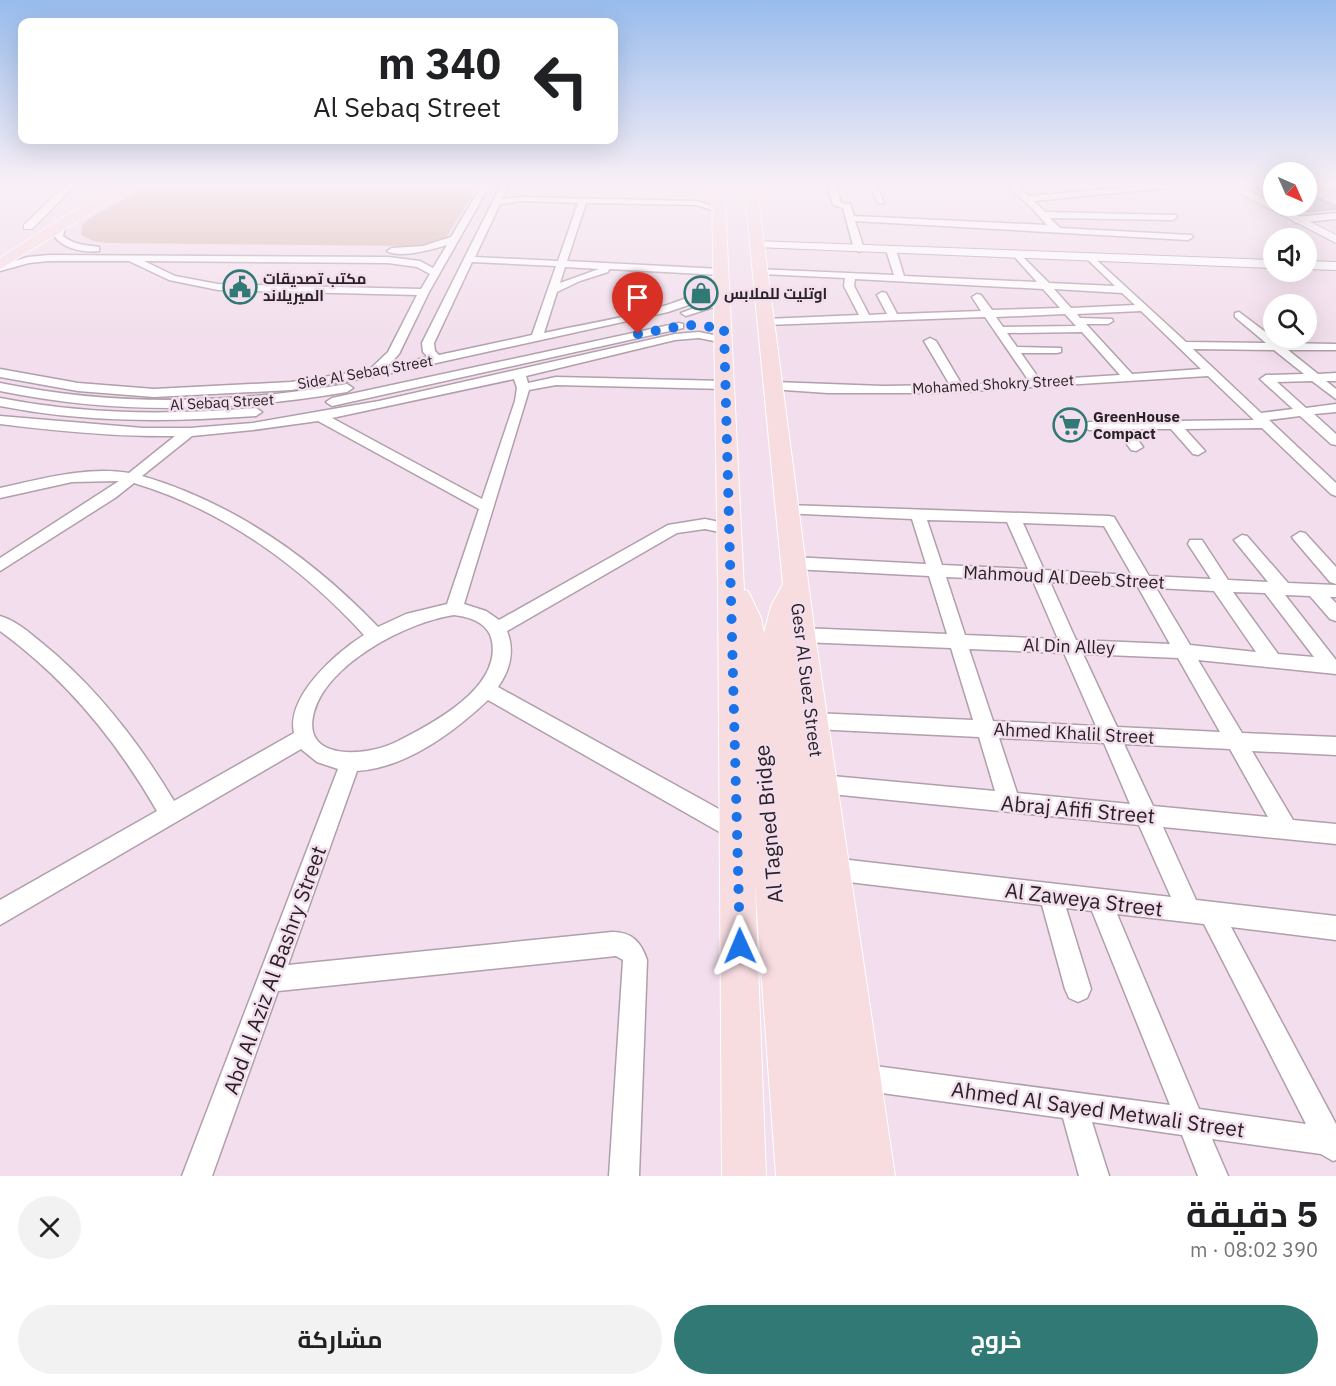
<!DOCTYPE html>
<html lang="ar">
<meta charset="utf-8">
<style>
:root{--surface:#fff;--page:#f2f2f2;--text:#202124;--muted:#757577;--accent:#317974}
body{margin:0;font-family:"IBM Plex Sans",Cairo,sans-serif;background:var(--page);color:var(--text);direction:rtl;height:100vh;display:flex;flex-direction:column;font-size:22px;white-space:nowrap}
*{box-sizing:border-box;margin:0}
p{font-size:20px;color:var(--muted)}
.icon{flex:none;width:33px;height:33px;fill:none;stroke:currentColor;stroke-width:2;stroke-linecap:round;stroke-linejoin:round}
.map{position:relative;height:1176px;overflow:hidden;direction:ltr}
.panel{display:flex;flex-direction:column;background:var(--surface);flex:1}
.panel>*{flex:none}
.top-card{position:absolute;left:18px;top:18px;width:600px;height:126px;border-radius:12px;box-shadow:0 6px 24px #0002;direction:rtl;background:#fff;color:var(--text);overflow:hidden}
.needle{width:39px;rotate:135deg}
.buttons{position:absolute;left:1263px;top:162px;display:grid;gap:12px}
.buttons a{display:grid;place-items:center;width:54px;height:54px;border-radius:50%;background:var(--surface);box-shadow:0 6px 24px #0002;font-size:30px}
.pin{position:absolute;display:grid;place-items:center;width:51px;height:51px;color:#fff;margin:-62px -26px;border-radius:50% 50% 50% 0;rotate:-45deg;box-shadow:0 0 6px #0007}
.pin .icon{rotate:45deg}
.me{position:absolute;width:66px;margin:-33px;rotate:359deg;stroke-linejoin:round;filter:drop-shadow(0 0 4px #0008)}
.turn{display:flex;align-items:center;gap:21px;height:126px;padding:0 18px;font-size:27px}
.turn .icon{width:78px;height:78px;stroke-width:2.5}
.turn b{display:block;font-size:42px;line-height:51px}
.round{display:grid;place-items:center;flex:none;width:63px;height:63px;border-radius:32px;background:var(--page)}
.summary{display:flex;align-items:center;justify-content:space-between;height:102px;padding:0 18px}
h1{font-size:36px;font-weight:700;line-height:45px}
.action{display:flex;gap:12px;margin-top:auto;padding:12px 18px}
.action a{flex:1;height:69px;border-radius:36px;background:var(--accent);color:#fff;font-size:24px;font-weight:700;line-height:69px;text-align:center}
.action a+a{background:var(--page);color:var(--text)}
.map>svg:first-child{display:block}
.green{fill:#d9b8af}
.building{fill:#c5bcce;stroke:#ada4b7;stroke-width:1.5}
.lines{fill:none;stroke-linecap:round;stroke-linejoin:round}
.minor-casing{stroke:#b19fab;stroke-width:3}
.tertiary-casing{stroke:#b19fab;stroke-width:2}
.primary-casing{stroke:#fff;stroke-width:2}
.minor{fill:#fff;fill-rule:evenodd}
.tertiary{fill:#fff;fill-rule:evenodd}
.primary{fill:#f7dce0;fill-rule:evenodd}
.route{stroke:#1a73e8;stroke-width:10;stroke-dasharray:0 18}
.labels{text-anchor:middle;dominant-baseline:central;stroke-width:5;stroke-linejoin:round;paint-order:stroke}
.far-poi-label{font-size:15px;font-weight:bold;fill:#282125;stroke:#f2deec;text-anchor:start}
.far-street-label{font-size:15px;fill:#282125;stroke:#f2deec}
.street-label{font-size:18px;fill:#282125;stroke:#f2deec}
.near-street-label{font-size:21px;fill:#282125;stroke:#f2deec}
</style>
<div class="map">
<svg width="1336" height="1176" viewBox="0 0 1336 1176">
<rect width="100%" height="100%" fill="#f2deec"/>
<!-- green -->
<path class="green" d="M152,183h328l-35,56 -25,7 -314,-3 -13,-2 -12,-6 1,-10 7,-6z"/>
<!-- building -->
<path class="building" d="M1306,193l30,13v3l-30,3z"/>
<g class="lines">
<defs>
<g id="minor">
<path d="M483,183h8l-62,109 -30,62 -12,13 41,-10 -5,-5 -1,-9 80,-160h8l-8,16 20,-2 174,4 27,8 -4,3 -23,-7 -110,-2 -19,58 154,8 5,3 -5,3 -112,-6 -1,3 -28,9 -23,11 -13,41c59,-13 121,-20 174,-50l9,2 -24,15 -35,12 -295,65 -82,13 -137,7 -76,-6 -78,-14v-8l78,14 76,6 137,-7 78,-12 19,-18 29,-57 -199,-5 -49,-10 -40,-19h-80l-20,2 -29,8v-6l28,-8 21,-2 339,2 32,4 13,7 14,-23c-14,4 -47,14 -60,6l5,-3 31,-2 28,-9zM522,201l56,2 -20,58 -83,-4 25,-53zM144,261l244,2 29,4 13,7 -9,15 -203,-5 -43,-8zM472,262l84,4 -24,69 -93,20 -4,-4 -1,-8zM565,267l34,2 -39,14z"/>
<path d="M827,183h8l6,20 9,1 4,12 193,9 -17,-19 -23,-20 -69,-3h85l-6,3 12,10 150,-13h37l-182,18 11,11 131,3 1,2 -4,3 -123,-2 10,10 131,7 2,2 -5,3 -333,-19 9,28 -5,3 -5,-3 -11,-41 -10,-3z"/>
<path d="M868,183h8l8,20h-6z"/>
<path d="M1323,183l13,1v5l-12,-4z"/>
<path d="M1336,213v6l-40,4 -4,-3 4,-3z"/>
<path d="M62,221l4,3 -3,12c11,9 23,9 36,11v4c-16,2 -35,-2 -45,-15l4,-12z"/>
<path d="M891,247l5,3 8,26 133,6 -24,-27 5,-3 31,31 66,3 -28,-27v-4l3,-1 96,88 80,1 -31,-26v-4l4,-1 41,31 56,1v6h-48l30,24 18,-1v8h-10l10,8v10l-24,-18 -35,1 29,26 30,-4v8l-22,2 22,20v11l-5,-1 -31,-28 -31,4 67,63v13l-5,-2 -69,-66 -77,1 20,22 -7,4 -5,-1 -22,-25h-41l13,18 -7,4 -5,-1 -14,-20h-28l-7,-4 7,-4 165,-2 -46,-44 -270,17h-110l-58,-4v-6l4,-1 109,4 67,-1 -26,-44 6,-3 6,3 26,44 67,-4 -44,-64 -219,8 -5,-3 5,-3 93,-4 -15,-29 1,-8 -84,-4 -3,-1v-4l136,6 -8,-25zM855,279l188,10 17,19 -68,2 -11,-15 -4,-1 -5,3 9,14 -84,3 -11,-21 -4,-1 -5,3 10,19 -18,1 -15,-29zM1054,289l68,4 13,12 -64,3zM1141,311l60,58 -69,5 -46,-50h22l5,-3 -1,-2 -32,-1 -3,-4zM1065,314l11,12 -73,1 -7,-10zM1082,332l38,43 -80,5 -19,-27h36l4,-1v-4l-44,-1 -10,-14zM1193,349l81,1 30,24 -38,1 -6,4 33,30 -32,4z"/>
<path d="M722,298l5,3 -1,2 -40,13 -5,-3z"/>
<path d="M679,323l4,1v4l-351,78 -6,-4 6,-4z"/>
<path d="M699,332l29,6 2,2 -6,3 -25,-5 -24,2 -149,36 2,7 28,-6 169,4 6,4 -6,4 -169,-4 -27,5 -65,214 22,7 13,9 169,-95 37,-6 29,6 3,4 -8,5 -24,-5 -28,4 -170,98c8,21 3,39 -9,56l248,137 3,7 -3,7 -8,3 -8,-3 -242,-138c-34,32 -82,68 -131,71l-69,194 324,-33c20,0 29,10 35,28l-8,216h-30l14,-216 -7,-4 -338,35 -66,185h-30l156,-407 -21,-7 -16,-13 -301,176v-25l157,-89c-41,-71 -91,-132 -157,-180v-15c15,4 30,17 42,27 54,44 96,98 132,158l120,-68c-8,-37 43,-81 70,-98 -62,-68 -140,-125 -230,-152l-19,15 -115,73v-13l119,-77 -47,1 -72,16v-10c41,-9 86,-22 129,-15l46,-37c-58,1 -117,-5 -175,-12v-8l143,12h47l63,-5 126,-22 296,-67zM514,379l3,9 -2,13 -33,98 -150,-81zM318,421l161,88 -32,95 -41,10 -28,13c-65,-68 -144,-124 -236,-151l50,-40 61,-6zM454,615c16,2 35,8 38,26 9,47 -60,83 -96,101 -28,14 -96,21 -82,-30 14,-49 93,-90 140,-97z"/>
<path d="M0,383c116,24 230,21 347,1l6,4 -6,4c-117,20 -231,23 -347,-1z"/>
<path d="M0,398c85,17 170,17 256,10l6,4 -6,4c-86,6 -171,7 -256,-10z"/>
<path d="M787,505l322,11 5,1 35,59 62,3 -23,-35 2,-4h12l26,40 40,2 -34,-42 8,-5 5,1 41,47 48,2v12h-6l6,6v18l-6,-2 -20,-23 -25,-1 51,65v14l-138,-14 44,73 94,4v18l-84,-4 41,69 43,4v20l-173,-17 33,73 140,16v24l-105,-13 105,197v36l-3,1 -12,-7 -109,-15 16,37h-30l-16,-41 -90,-13 17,54h-30l-16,-58 -203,-28 -10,-3 -3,-10 3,-10 10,-3 310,41 -78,-194 -26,-3 25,81 -4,9 -9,4 -9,-4 -4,-9 -23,-84 -210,-25 -8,-3 -3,-8 3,-8 8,-3 339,39 -32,-72 -318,-32 -7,-2 -3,-7 3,-7 7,-2 174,16 -16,-54 -166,-8 -7,-2 -3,-6 3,-6 7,-2 160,7 -22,-72 -150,-6 -6,-2 -3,-5 3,-5 6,-2 146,6 -18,-58 -136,-7 -6,-2 -2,-4 2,-4 6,-2 133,7 -14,-45 -130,-6 -2,-3zM927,520l80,2 21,47 -86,-4zM1023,523l81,3 28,49 -88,-5zM946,577l87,4 25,58 -93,-4zM1050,582l88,5 32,57 -94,-4zM1156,588l58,3 42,61 -66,-7zM1233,592l32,1 49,64 -36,-3zM969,649l95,4 32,73 -103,-5zM1083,654l95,4 42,74 -103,-5zM999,738l105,5 26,61 -113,-11zM1124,744l106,5 38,68 -115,-11zM1117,914l87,10 102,200 -107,-15z"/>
<path d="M1300,532l5,1 31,34v17l-6,-2 -35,-41 -3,-4z"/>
</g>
<g id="tertiary">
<path d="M67,183h11l-46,46h-8v-4z"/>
<path d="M1220,183h14l102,52v8z"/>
<path d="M758,241l516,19v8l-520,-21v-4z"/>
<path d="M1306,261l30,1v8l-30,-1z"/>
</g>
<g id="primary">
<path d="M124,183h16l-140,86v-11l57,-37z"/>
<path d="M712,183h12l20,407 4,1 13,27 3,15 7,-27 12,-22 -39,-401h12l59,452 80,541h-119l-21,-291 11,291h-44l-4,-591z"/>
</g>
</defs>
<!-- minor casing -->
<use href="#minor" class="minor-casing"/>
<!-- tertiary casing -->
<use href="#tertiary" class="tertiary-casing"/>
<!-- primary casing -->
<use href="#primary" class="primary-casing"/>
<!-- minor -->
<use href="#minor" class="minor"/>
<!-- tertiary -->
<use href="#tertiary" class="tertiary"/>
<!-- primary -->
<use href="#primary" class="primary"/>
</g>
<!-- sky -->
<linearGradient id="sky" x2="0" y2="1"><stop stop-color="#98bced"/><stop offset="0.53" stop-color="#f9f0f6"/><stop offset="1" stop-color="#f9f0f6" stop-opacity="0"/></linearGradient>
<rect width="1336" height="348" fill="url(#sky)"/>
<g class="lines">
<!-- route -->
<path class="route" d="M638,334l50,-9 36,3 16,618"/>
</g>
<!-- icons -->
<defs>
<symbol id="civic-ring" viewBox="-11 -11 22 22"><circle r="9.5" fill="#f2deec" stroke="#317974" stroke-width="1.5"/><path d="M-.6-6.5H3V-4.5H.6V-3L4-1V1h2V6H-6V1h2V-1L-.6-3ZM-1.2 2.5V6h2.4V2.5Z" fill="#317974"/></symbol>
<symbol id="shop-ring" viewBox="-11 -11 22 22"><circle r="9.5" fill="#f2deec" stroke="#317974" stroke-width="1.5"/><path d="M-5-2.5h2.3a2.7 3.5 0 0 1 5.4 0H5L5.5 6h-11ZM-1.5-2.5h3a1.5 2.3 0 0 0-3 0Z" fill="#317974"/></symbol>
<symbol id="supermarket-ring" viewBox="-11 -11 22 22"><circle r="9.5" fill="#f2deec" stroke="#317974" stroke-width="1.5"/><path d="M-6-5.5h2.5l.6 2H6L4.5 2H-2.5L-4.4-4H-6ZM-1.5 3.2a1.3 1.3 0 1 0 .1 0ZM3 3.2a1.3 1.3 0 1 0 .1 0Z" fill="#317974"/></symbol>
</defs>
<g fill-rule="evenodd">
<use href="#civic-ring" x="221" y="268" width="38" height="38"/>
<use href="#shop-ring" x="682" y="274" width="38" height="38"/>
<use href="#supermarket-ring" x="1051" y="406" width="38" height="38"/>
</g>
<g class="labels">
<!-- far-poi labels -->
<g class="far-poi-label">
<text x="263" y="278">مكتب تصديقات<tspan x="263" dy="17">الميريلاند</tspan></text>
<text x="724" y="293">اوتليت للملابس</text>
<text x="1093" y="416">GreenHouse<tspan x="1093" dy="17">Compact</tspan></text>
</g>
<!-- far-street labels -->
<g class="far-street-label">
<text transform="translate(365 372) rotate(-10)">Side Al Sebaq Street</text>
<text transform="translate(993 384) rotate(-3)">Mohamed Shokry Street</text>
<text transform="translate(222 402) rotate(-3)">Al Sebaq Street</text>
</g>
<!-- street labels -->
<g class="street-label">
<text transform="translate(1064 577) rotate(3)">Mahmoud Al Deeb Street</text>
<text transform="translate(1069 646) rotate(2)">Al Din Alley</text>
<text transform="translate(807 680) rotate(83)">Gesr Al Suez Street</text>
<text transform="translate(1074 733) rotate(3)">Ahmed Khalil Street</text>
</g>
<!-- near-street labels -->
<g class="near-street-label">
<text transform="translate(1078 809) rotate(5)">Abraj Afifi Street</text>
<text transform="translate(768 824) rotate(-95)">Al Tagned Bridge</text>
<text transform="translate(1084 899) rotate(7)">Al Zaweya Street</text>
<text transform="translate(274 970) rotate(-70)">Abd Al Aziz Al Bashry Street</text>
<text transform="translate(1098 1109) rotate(8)">Ahmed Al Sayed Metwali Street</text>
</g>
</g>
</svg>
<div class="buttons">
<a><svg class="needle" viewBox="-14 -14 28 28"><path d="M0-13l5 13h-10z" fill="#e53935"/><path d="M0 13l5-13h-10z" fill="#757577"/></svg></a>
<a><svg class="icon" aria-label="sound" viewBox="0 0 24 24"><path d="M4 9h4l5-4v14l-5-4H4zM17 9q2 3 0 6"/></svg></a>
<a><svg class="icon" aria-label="search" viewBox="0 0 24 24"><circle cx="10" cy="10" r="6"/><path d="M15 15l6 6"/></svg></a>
</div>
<div class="pin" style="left:638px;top:334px;background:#d93025"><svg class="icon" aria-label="arrive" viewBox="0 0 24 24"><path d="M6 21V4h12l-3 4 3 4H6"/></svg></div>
<svg class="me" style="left:740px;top:946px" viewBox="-20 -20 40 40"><path d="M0-17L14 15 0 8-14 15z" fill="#1a73e8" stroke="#fff" stroke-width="4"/></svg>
<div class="top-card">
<div class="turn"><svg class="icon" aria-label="left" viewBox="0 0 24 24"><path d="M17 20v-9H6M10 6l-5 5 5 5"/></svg><div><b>340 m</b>Al Sebaq Street</div></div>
</div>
</div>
<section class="panel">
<div class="summary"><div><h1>5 دقيقة</h1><p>390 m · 08:02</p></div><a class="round"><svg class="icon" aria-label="close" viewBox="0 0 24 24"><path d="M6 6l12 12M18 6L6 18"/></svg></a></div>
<div class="action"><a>خروج</a><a>مشاركة</a></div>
</section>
